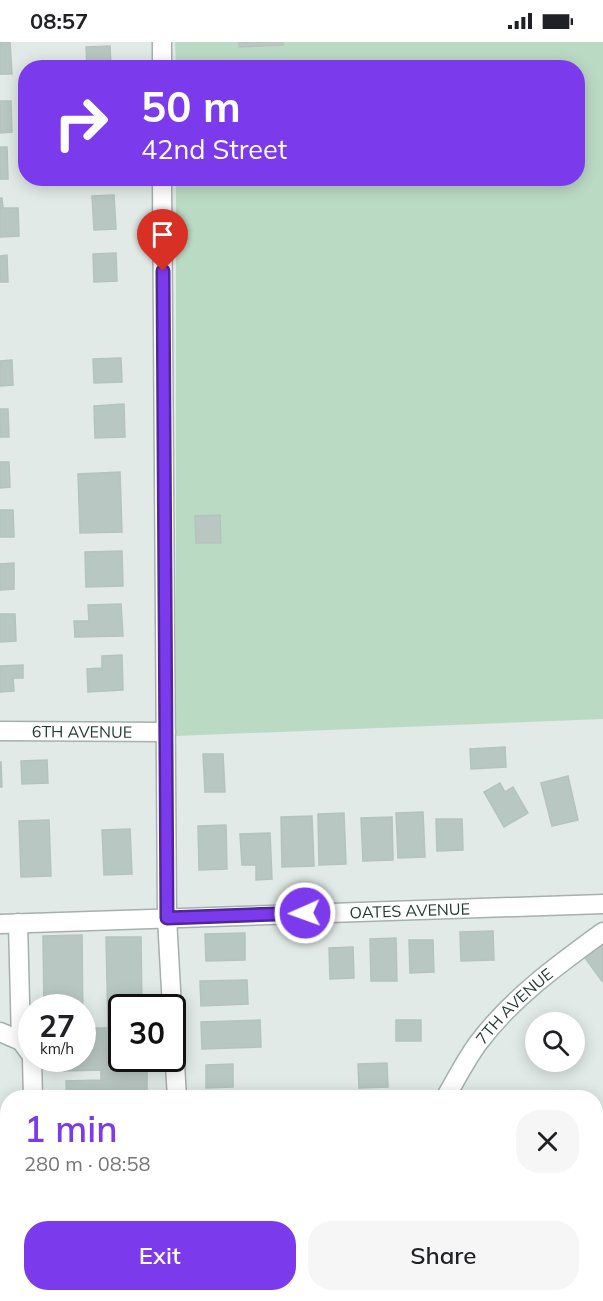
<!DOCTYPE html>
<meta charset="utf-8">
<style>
:root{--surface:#fff;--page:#f6f6f6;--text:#202124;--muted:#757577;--accent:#7c3aed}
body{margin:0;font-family:Mulish,sans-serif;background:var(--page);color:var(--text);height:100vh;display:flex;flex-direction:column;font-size:22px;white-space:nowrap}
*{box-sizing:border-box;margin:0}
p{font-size:20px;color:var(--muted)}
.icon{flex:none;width:33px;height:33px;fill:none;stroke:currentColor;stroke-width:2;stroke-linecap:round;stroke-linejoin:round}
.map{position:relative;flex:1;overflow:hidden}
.panel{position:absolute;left:0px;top:1048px;width:603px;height:212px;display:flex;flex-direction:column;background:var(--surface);border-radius:24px 24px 0 0;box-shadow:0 3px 15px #0003}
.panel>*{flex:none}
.hud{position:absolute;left:18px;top:18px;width:567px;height:126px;border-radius:24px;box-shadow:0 3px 15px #0003;background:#7c3aed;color:#fff;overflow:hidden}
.buttons{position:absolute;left:525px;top:970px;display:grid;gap:12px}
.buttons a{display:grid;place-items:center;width:60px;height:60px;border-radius:50%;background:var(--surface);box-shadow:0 3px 15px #0003;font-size:30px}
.speed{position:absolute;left:18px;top:952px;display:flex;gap:12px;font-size:30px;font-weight:700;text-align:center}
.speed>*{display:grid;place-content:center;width:78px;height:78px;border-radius:50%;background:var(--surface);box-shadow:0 3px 15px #0003;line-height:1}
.speed small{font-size:15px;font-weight:400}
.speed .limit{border:3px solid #111;border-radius:9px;background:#fff;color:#111}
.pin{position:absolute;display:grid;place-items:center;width:51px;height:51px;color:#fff;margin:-62px -26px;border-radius:50% 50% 50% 0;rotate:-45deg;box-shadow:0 0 6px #0007}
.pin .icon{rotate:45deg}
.me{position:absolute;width:66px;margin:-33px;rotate:268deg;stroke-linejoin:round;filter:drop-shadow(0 0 4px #0008)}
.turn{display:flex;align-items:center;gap:21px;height:126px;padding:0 24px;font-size:27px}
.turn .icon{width:78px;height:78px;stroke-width:2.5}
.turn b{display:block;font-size:42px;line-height:51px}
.round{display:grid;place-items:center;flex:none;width:63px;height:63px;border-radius:24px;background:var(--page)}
.summary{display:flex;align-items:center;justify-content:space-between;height:102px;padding:0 24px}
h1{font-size:36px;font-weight:600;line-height:45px;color:var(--accent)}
.primary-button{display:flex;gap:12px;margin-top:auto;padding:12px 24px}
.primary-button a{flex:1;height:69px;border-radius:24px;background:var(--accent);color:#fff;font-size:24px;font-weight:600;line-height:69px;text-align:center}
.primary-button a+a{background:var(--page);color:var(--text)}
.status{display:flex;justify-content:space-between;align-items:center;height:42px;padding:0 30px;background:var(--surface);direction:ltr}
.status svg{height:16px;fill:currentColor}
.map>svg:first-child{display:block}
.green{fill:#bbdac4}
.building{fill:#b9c7c2;stroke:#b4c3bd;stroke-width:1.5}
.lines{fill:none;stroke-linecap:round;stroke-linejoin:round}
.minor-casing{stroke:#a4b1ad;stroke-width:21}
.minor{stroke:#fff;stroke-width:18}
.route-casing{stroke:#51269a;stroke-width:15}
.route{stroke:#7c3aed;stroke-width:10}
.labels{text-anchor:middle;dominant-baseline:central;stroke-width:6;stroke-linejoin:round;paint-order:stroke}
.street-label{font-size:16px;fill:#233934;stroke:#f1f7f4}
</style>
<div class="status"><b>08:57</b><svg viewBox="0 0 49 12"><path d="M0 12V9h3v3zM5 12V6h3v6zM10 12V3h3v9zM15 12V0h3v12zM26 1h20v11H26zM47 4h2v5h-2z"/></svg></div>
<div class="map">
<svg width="603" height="1259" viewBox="0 0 603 1259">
<rect width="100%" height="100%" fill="#e1eae6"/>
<!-- green -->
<path class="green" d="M175,0h428v677l-427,17v-557l402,-1v-110l-402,-1z"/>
<!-- building -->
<g class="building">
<path d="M0,0h10l2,32h-12z"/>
<path d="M239,0h44v3l-44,2z"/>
<path d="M110,4l1,22h-24l-1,-21z"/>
<path d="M0,59h11l1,31 -12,1z"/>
<path d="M0,105h7l1,32h-8z"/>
<path d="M114,153l2,34 -22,1 -2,-34z"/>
<path d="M0,156h2l1,10h15l1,28 -19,1z"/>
<path d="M116,211l1,28 -23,1 -1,-28z"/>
<path d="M7,213l1,27h-8v-26z"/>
<path d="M121,316l1,24 -28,1 -1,-24z"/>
<path d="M12,318l1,25 -13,1v-25z"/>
<path d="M124,362l1,33 -30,1 -1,-32z"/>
<path d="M0,367h8l1,28h-9z"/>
<path d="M0,420h9l1,25 -10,1z"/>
<path d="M120,430l2,60 -42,1 -2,-59z"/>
<path d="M0,468h13l1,27h-14z"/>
<path d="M220,473l1,28h-25l-1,-27z"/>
<path d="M122,509l1,35 -37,1 -1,-35z"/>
<path d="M14,521v26l-14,1v-26z"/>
<path d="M121,562l2,32 -48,1 -1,-16h15l-1,-16z"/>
<path d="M0,572h15l1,27 -16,1z"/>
<path d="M122,613l1,35 -35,2 -1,-23 15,-1v-12z"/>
<path d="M23,623v13h-10l1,13 -14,1v-26z"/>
<path d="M505,705l1,20 -35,2 -1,-20z"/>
<path d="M203,712h20l2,38h-20z"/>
<path d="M47,718l1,23 -26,1 -1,-23z"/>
<path d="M0,720h1l1,25h-2z"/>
<path d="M568,734l10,44 -26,6 -11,-43z"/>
<path d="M500,741l5,9 8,-5 15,26 -24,14 -20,-35z"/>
<path d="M423,770l2,45 -27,1 -2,-45z"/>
<path d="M344,771l2,51 -27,1 -1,-51z"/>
<path d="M312,774l2,50 -32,1 -1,-50z"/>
<path d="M392,775l1,43 -30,1 -2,-43z"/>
<path d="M436,777h26l1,31 -26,1z"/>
<path d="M49,778l2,56 -30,1 -2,-56z"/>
<path d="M226,783l1,44 -28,1 -1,-44z"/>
<path d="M130,787l2,45 -28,1 -2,-45z"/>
<path d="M270,791l2,46 -16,1v-15h-14l-2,-31z"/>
<path d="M493,889l1,29 -33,1 -1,-29z"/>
<path d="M245,891v27l-39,1 -1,-27z"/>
<path d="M82,893l1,93h25l-2,-91h35l1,71h-20v13h-9v11h9v27h25v39h-80l-1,-17 35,-1v-10l-37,1v-12h18v-51h-38l-1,-72z"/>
<path d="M396,896l1,43h-26l-1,-42z"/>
<path d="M409,898h24l1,32 -24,1z"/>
<path d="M603,902v36l-1,1 -17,-23z"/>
<path d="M353,905l1,31 -24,1 -1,-31z"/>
<path d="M247,938l1,24 -47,2 -1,-25z"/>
<path d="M260,978l1,27 -59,2 -1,-27z"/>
<rect x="396" y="978" width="25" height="21"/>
<path d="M387,1021l1,24 -29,1 -1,-24z"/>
<path d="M233,1022v23l-27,1v-23z"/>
</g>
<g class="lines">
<defs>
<g id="minor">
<path d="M162,0v26"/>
<path d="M162,136l5,740 5,90"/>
<path id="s1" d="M0,689l166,1"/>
<path d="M18,881l3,118 11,15"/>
<path id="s2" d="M0,882l603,-20"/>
<path d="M172,972l5,84"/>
<path d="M0,990l21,9"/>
<path d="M32,1017l1,39"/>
<path id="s3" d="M445,1056c11,-18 21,-39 34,-56 33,-44 80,-78 124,-110"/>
<path d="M0,1171h8"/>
<path d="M183,1259v-7"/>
</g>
</defs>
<!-- minor casing -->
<use href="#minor" class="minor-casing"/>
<!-- minor -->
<use href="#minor" class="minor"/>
</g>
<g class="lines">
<defs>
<path id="route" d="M163,229l4,647 138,-5"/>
</defs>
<!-- route casing -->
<use href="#route" class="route-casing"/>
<!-- route -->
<use href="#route" class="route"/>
</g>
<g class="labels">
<!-- street labels -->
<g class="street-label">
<text stroke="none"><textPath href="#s1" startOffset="82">6TH AVENUE</textPath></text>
<text stroke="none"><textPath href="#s2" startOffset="410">OATES AVENUE</textPath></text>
<text stroke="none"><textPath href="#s3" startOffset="116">7TH AVENUE</textPath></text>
</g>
</g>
</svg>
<div class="buttons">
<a><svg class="icon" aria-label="search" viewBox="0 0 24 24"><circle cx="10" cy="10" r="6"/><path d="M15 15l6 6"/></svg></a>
</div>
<div class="speed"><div>27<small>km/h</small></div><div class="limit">30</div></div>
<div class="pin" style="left:163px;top:229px;background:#d93025"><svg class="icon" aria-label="arrive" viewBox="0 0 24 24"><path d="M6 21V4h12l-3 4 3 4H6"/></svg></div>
<svg class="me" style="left:305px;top:871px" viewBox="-20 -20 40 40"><circle r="17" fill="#7c3aed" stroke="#fff" stroke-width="3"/><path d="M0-11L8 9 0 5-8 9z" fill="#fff"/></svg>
<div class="hud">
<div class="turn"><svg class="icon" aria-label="right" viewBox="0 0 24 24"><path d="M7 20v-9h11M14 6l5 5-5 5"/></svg><div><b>50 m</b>42nd Street</div></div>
</div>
<section class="panel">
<div class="summary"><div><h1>1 min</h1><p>280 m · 08:58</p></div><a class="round"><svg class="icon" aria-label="close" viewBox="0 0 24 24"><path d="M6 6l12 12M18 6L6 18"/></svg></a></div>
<div class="primary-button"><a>Exit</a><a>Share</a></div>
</section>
</div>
